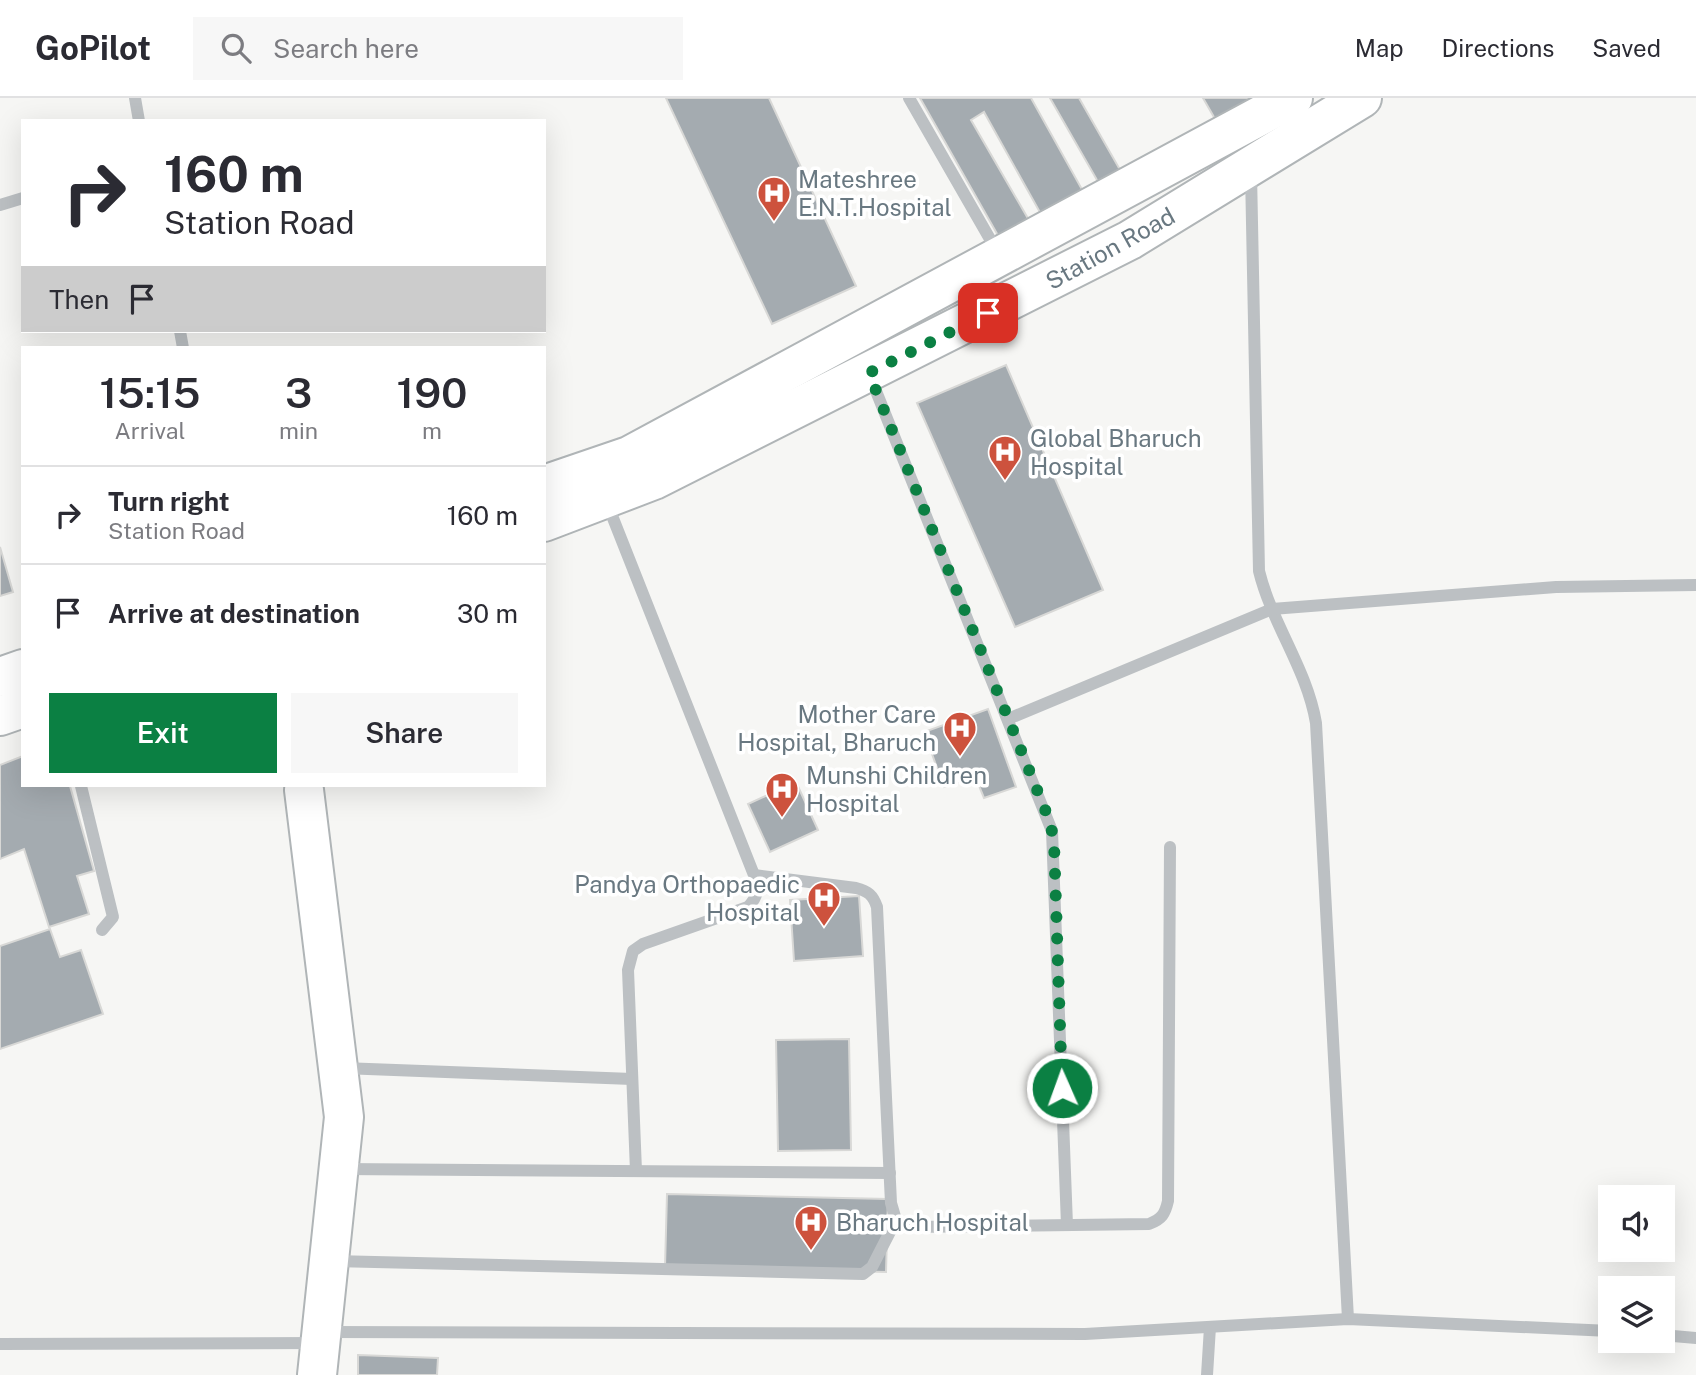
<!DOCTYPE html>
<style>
:root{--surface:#fff;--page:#f7f7f7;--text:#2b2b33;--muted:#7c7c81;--line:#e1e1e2;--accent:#0b8043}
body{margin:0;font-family:"Public Sans",sans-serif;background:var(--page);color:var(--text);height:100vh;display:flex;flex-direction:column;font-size:26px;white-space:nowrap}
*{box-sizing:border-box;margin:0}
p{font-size:23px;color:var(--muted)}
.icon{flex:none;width:38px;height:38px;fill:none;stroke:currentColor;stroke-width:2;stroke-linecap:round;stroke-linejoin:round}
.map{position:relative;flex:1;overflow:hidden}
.panel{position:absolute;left:21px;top:248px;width:525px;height:441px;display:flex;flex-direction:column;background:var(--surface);border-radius:0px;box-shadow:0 7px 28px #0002}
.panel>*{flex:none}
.top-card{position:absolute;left:21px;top:21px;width:525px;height:214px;border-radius:0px;box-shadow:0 7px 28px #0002;background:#fff;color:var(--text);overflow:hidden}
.buttons{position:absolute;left:1598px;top:1087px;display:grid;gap:14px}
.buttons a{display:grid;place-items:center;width:77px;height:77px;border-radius:0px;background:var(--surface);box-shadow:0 7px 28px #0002;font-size:35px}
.pin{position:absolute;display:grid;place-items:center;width:60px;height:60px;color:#fff;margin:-30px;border-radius:14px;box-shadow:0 4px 10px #0006}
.me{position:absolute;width:77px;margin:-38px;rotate:358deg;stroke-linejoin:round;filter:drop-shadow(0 0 5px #0008)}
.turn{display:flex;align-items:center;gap:24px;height:147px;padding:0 28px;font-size:32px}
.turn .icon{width:91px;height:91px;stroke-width:2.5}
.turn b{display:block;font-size:49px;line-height:60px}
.then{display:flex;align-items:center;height:66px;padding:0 28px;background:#0003;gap:14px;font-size:26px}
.eta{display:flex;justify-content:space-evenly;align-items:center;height:119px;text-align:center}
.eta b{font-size:42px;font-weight:600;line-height:49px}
.cta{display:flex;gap:14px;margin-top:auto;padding:14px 28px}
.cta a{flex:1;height:80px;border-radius:0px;background:var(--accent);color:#fff;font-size:28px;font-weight:600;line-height:80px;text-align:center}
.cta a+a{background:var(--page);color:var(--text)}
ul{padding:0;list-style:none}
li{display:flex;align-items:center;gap:21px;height:98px;padding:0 28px;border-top:2px solid var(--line)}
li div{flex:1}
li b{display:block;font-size:26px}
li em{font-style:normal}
header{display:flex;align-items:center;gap:42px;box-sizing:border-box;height:98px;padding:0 35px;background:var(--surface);border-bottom:2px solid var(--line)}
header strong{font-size:33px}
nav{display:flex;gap:38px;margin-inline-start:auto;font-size:24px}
.search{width:490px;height:63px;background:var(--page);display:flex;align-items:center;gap:18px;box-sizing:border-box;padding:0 24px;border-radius:0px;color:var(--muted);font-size:26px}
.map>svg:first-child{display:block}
.building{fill:#a4abb0;stroke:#d8d8d6;stroke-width:2}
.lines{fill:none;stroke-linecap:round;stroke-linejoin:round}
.major-casing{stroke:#b0b5b7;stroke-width:42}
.minor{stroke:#bcc0c3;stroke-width:12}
.major{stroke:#fff;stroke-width:38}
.route{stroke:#0b8043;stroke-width:12;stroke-dasharray:0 21.6}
.labels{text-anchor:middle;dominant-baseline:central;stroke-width:7;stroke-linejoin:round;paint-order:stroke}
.poi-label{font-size:24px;fill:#697881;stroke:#fff;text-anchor:start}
.street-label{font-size:24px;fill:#697881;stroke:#fff}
</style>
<header>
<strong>GoPilot</strong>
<div class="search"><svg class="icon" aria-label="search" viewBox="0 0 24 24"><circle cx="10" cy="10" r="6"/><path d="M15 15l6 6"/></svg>Search here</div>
<nav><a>Map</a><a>Directions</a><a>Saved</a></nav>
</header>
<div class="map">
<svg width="1696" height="1277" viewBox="0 0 1696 1277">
<rect width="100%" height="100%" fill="#f6f6f4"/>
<!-- building -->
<g class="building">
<path d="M666,0h103l87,188 -84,38z"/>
<path d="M920,0h111l53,95 -42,23 -58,-104 -13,8 59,102 -30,17z"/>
<path d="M1050,0h29l44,77 -22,12z"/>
<path d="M1203,0h56l-41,26z"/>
<path d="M1006,267l97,225 -88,37 -98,-224z"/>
<path d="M0,449l13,45 -13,4z"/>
<path d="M988,611l28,78 -32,11 -9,-22 -31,11 -20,-55z"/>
<path d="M23,658v30h47l24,85 -17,5 12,38 -40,13 -25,-78 -24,10v-94z"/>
<path d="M796,684l22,48 -48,22 -22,-48z"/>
<path d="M859,798l4,60 -69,5 -4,-61z"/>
<path d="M50,831l10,28 21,-7 22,64 -103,35v-103z"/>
<path d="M849,941l2,111 -73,1 -2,-111z"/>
<path d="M667,1096l221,5 -2,73 -221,-5z"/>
<path d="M358,1257l80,3 -1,17h-79z"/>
</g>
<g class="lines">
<defs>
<g id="major">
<path d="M544,387l85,-29 664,-358"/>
<path d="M544,424l110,-42 476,-240 232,-142"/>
<path d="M0,579l23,-8"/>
<path d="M0,618l23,-8"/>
<path d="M304,692l40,327 -27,258"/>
</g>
</defs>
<!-- major casing -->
<use href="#major" class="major-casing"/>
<!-- minor -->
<g class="minor">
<path d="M135,0l4,23"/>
<path d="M909,0l89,155"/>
<path d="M1251,75l8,398c13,53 48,98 57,152l32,596"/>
<path d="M0,107l23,-7"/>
<path d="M180,233l3,17"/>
<path d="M870,278l182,455 15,394"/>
<path d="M607,405l147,372c5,13 4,22 -6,32l-105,37 -10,7 -5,19 8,201"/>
<path d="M1008,621l264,-110 284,-22 140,-2"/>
<path d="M81,688l32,131 -11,13"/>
<path d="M754,777l102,13c12,3 17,7 21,19l14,296 5,17 14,7 239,-3c13,-5 16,-10 19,-23l2,-354"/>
<path d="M342,970l290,11"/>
<path d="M341,1071l549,4"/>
<path d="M333,1163l530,13 9,-7 24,-47"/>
<path d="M327,1234l758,2 263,-15 262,12"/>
<path d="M1662,1237l34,3"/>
<path d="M0,1246l318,-1"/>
<path d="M1207,1277l3,-48"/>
</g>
<!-- major -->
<use href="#major" class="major"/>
</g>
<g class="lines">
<!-- route -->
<path class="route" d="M988,215l-119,60 181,449 4,20 8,246"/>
</g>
<!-- icons -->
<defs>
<symbol id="hospital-pin" viewBox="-11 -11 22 30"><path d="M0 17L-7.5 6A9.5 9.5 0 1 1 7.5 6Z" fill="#cd523d" stroke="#fff"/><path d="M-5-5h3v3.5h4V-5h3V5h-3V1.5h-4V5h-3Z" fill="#fff"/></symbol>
</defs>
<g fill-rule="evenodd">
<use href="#hospital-pin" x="755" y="76" width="38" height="52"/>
<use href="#hospital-pin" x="986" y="335" width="38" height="52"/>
<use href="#hospital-pin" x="941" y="611" width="38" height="52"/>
<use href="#hospital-pin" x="763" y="672" width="38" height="52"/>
<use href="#hospital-pin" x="805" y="781" width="38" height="52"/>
<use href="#hospital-pin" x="792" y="1105" width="38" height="52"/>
</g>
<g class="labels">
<!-- poi labels -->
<g class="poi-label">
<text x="798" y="81">Mateshree<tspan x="798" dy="28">E.N.T.Hospital</tspan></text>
<text x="1030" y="340">Global Bharuch<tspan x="1030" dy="28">Hospital</tspan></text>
<text x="936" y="616" text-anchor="end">Mother Care<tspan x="936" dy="28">Hospital, Bharuch</tspan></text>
<text x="806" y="677">Munshi Children<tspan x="806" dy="28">Hospital</tspan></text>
<text x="800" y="786" text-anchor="end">Pandya Orthopaedic<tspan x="800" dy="28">Hospital</tspan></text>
<text x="836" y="1124">Bharuch Hospital</text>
</g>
<!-- street labels -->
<g class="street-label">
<text transform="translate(1110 150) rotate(-29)">Station Road</text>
</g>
</g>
</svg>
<div class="buttons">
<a><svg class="icon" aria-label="sound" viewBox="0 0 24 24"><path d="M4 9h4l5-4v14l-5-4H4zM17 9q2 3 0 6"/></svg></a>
<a><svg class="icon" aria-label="layers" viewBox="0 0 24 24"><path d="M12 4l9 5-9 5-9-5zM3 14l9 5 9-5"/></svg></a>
</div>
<div class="pin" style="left:988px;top:215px;background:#d93025"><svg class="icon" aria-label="arrive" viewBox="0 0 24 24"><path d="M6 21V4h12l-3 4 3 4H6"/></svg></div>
<svg class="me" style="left:1062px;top:990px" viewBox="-20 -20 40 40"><circle r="17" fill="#0b8043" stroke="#fff" stroke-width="3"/><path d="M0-11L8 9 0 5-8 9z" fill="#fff"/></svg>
<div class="top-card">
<div class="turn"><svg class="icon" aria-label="right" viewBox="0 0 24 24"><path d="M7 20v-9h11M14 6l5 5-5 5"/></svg><div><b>160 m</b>Station Road</div></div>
<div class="then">Then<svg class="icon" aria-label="arrive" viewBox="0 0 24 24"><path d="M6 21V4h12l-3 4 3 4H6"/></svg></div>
</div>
<section class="panel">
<div class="eta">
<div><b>15:15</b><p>Arrival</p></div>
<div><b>3</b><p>min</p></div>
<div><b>190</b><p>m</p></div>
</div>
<ul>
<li><svg class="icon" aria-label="right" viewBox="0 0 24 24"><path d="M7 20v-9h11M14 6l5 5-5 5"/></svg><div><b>Turn right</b><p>Station Road</p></div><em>160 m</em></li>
<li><svg class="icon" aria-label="arrive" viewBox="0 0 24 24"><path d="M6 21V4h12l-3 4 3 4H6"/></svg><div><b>Arrive at destination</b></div><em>30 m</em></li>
</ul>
<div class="cta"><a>Exit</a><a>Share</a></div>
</section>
</div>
